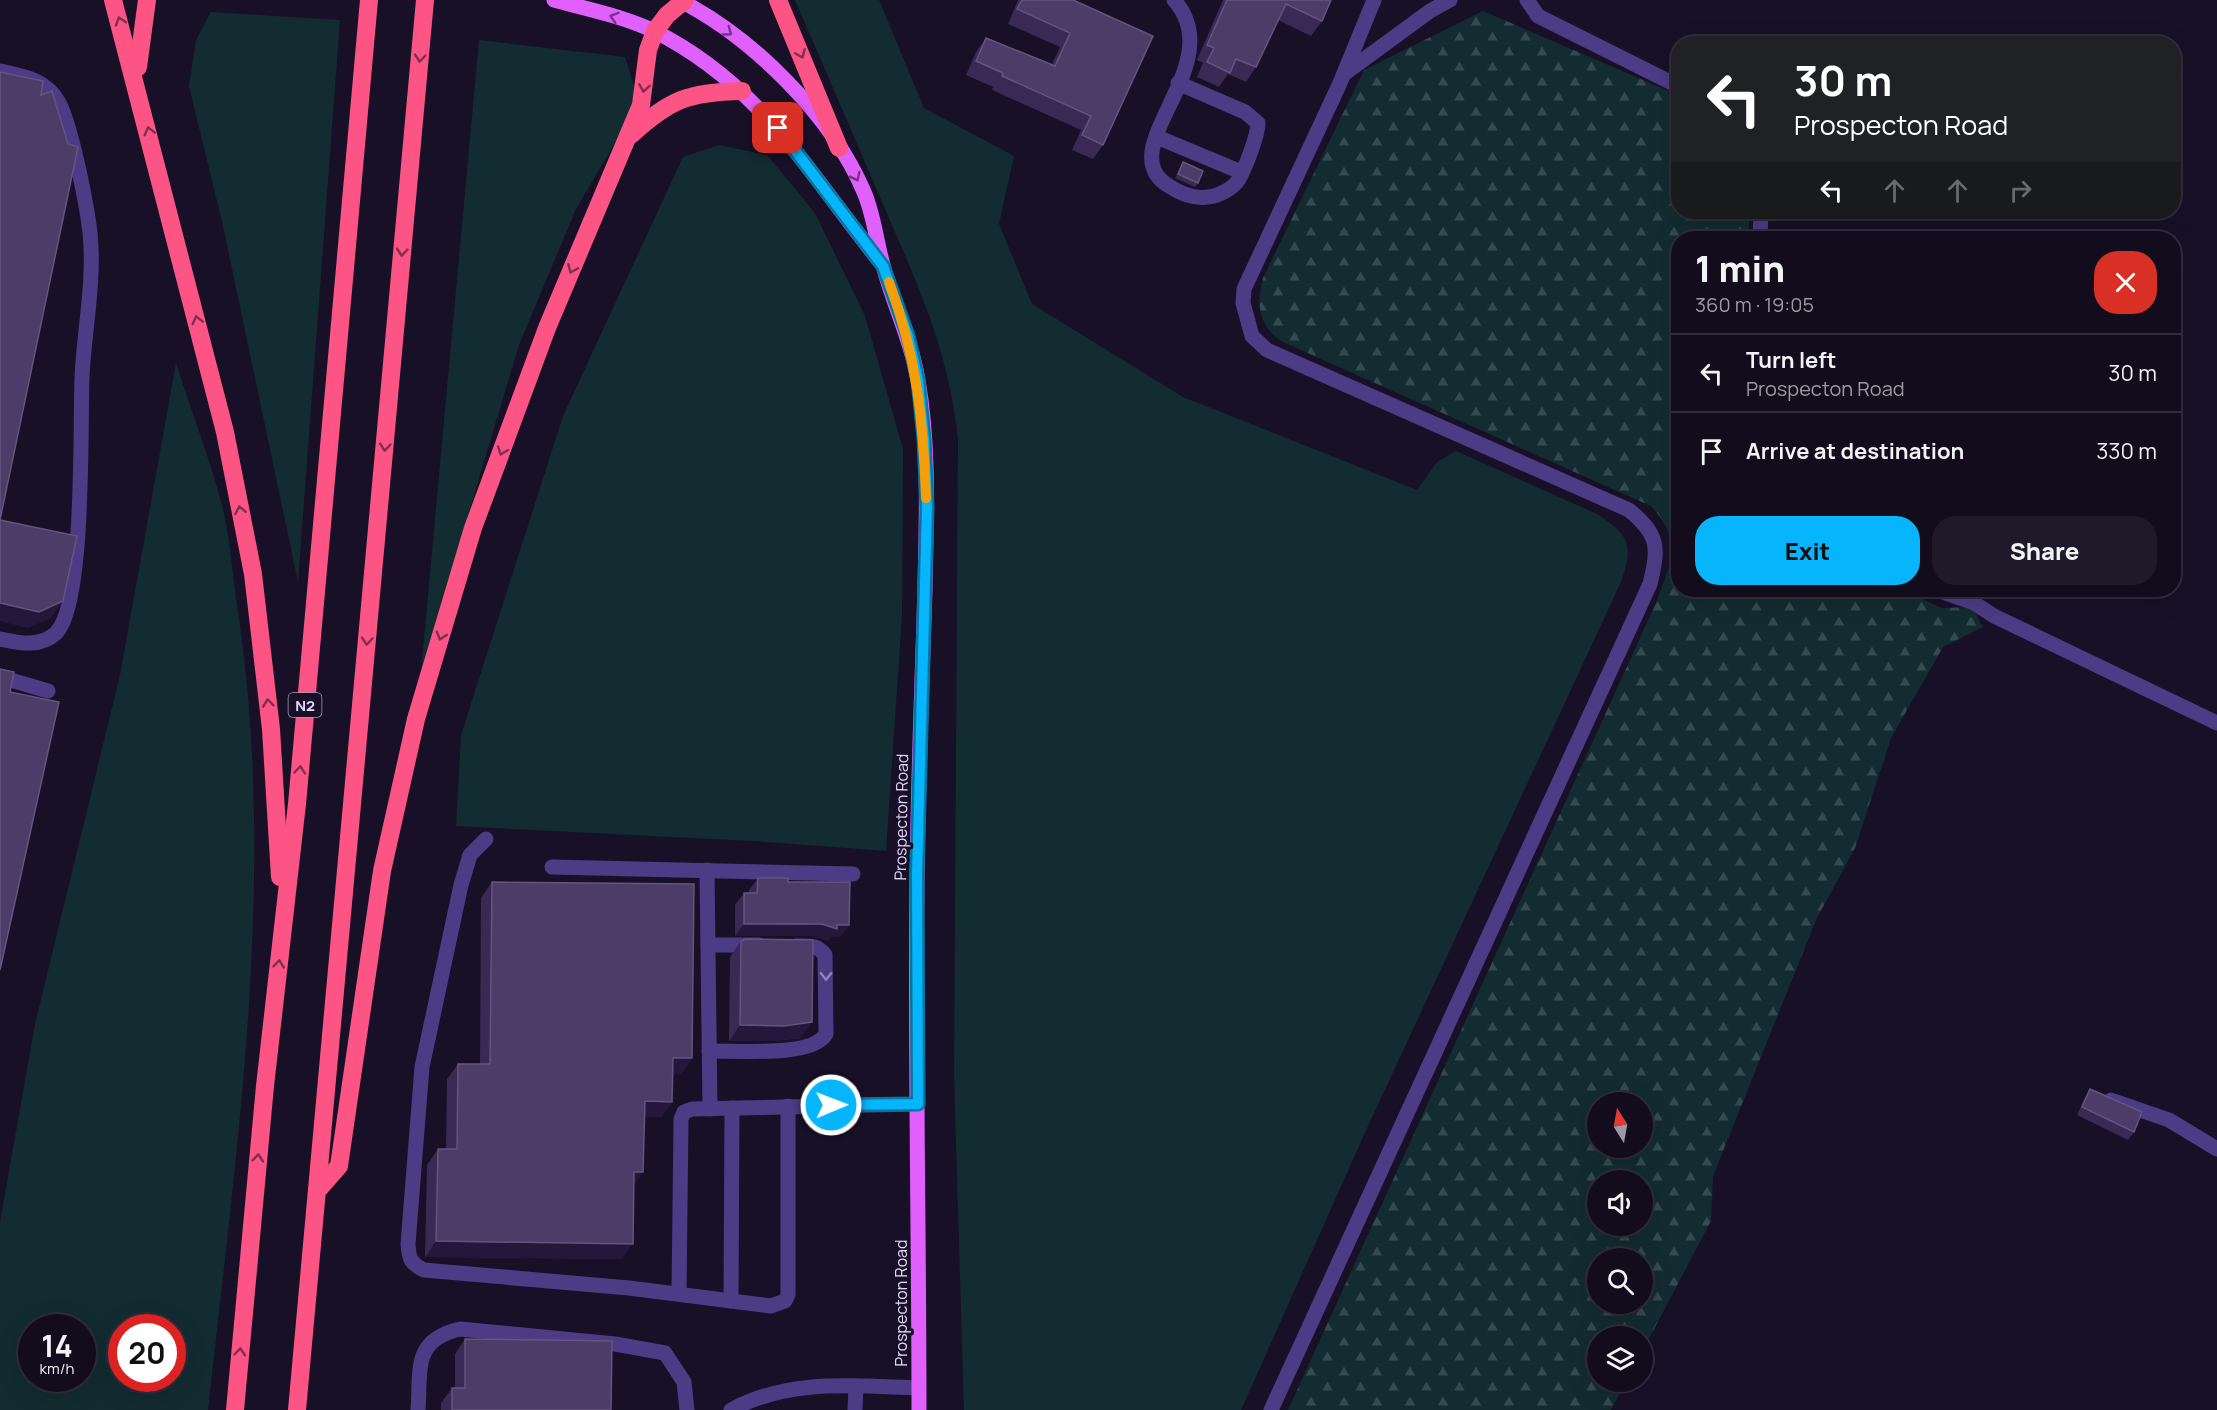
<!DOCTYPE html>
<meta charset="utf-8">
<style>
:root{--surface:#120c1d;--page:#1f1a2a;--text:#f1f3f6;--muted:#9c9ba4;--line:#312c3b;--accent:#06b5fb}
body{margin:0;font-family:Manrope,sans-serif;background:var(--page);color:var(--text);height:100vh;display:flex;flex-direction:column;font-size:22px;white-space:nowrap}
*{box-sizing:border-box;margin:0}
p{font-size:20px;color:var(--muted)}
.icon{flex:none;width:33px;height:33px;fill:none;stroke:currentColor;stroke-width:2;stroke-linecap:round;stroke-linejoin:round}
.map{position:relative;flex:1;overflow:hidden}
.drawer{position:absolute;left:1671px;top:231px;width:510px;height:366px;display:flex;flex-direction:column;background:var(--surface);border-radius:24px;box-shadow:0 6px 24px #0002,0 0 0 2px var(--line)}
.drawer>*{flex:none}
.banner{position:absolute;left:1671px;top:36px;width:510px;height:183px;border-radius:24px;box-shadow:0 6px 24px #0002,0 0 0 2px var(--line);background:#202124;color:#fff;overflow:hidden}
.needle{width:39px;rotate:349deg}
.fabs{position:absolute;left:1587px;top:1092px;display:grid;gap:12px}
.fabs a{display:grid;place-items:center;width:66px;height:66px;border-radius:50%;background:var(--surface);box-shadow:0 6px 24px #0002,0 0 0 2px var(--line);font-size:30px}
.speed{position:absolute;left:18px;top:1314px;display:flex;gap:12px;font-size:30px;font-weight:700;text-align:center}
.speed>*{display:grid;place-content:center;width:78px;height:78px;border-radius:50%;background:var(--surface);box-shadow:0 6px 24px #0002,0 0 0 2px var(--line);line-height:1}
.speed small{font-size:15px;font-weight:400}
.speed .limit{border:9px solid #d22;background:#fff;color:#111}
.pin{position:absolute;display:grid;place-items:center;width:51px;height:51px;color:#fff;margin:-26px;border-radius:12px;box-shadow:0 3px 9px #0006}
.me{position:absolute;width:66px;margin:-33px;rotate:89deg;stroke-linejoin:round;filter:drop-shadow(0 0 4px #0008)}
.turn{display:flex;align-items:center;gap:21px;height:126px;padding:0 24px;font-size:27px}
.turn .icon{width:78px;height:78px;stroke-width:2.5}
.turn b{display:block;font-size:42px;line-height:51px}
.lanes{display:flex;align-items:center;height:57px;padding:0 24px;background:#0003;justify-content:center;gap:30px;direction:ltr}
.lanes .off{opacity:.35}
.round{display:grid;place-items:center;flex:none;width:63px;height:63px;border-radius:24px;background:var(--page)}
.overview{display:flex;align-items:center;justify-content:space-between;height:102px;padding:0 24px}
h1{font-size:36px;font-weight:800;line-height:45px}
.action{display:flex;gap:12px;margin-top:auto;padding:12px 24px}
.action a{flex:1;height:69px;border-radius:24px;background:var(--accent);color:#111;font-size:24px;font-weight:800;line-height:69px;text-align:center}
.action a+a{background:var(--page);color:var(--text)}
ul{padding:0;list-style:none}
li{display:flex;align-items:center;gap:18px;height:78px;padding:0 24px;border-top:2px solid var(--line)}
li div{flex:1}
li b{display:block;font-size:22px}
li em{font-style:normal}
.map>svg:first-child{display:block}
.grass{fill:#132c31;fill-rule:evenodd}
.forest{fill:url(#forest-firs);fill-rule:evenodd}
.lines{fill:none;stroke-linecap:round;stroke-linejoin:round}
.minor{stroke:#4c3c85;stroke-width:15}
.major{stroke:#df60fc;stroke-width:15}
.highway{stroke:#fc5485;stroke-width:18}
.wall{fill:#3a2955}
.shaded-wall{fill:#25173b}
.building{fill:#4c3c67;stroke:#64547f;stroke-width:1.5}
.oneway{stroke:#723487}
.oneway2{stroke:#7f2f51}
.oneway3{stroke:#9082bb}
.route-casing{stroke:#0476a3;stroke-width:15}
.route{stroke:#06b5fb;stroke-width:10}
.slow{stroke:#f59e0b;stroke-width:10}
.labels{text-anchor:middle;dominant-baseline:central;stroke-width:6;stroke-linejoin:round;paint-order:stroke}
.shield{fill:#181027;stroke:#a69bbe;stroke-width:1.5}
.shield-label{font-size:15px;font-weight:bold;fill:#e3d7fe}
.street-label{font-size:16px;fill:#e3d7fe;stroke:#181027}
</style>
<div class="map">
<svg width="2217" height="1410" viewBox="0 0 2217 1410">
<defs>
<pattern id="forest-firs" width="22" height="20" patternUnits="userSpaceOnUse" patternTransform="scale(1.5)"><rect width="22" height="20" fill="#132c31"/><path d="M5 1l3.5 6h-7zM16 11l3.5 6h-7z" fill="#354a50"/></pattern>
</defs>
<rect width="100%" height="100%" fill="#181027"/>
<!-- grass -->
<g class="grass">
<path d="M795,0h84l45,108 90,48 -15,68 33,80 151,93 234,93 20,-28 19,-11 141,63c33,21 37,32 24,68l-253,544 -127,284h-277l-10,-335 4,-635c-9,-90 -41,-157 -76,-238 -29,-68 -58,-135 -87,-202z"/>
<path d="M211,12l129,8 -42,562 -75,-356 -34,-140 7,-46z"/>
<path d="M479,40l146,17 14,45 -63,107 -57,136 -98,327z"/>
<path d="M719,145l48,10 48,58 50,103 38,133 -1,166 -16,236 -133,-10 -297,-15 5,-91 102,-319 120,-259z"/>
<path d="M176,363c15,47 33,94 46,142 8,32 10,67 15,100 41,267 0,538 -29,805h-208v-188l35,-198 85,-349zM32,1328h50v50h-50zM122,1328h50v50h-50z"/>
</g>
<!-- forest -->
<path class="forest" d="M1483,11l195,84v117h71v26h-71v352h224l40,18 26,-1 7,6 8,14 -40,20 -52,91 -36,110 -39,72 -103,256 -2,45 -68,129 -1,-14h-44v46h28l-15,28h-323l368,-807c15,-42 28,-61 -5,-97l-366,-163c-27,-15 -29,-38 -22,-65l101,-208zM1598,1102h44v46h-44zM1598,1180h44v46h-44zM1598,1258h44v46h-44z"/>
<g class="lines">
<!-- minor -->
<g class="minor">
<path d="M1174,0c58,65 -66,149 -5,186 12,8 24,13 39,11 10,-1 25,-8 31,-18 6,-11 19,-43 19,-56l-13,-11 -67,-29"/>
<path d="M1527,0l11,16 140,70"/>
<path d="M0,71c22,5 45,8 58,30 13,22 29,105 32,132 5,49 -6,97 -8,145 -2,47 3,227 -26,255 -16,15 -37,10 -56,6"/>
<path d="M1344,74l86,-63 20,-11"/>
<path d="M1157,137l84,35"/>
<path d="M1760,238l1,-26"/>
<path d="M1937,590l37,13 20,13 223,107"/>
<path d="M0,677l48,14"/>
<path d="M486,839l-16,16 -9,30 -39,182 -14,177c1,15 3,20 16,26l205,18 142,18 14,-5 3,-6v-189"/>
<path d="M552,867l301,7"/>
<path d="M707,870l3,239"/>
<path d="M708,945h51"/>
<path d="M709,1051c27,-1 103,7 117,-17l-1,-79c-8,-11 -17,-9 -30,-9"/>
<path d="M2111,1100l58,20 48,29"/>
<path d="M679,1294l2,-175 3,-7 8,-3 226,-5"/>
<path d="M731,1301l1,-193"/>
<path d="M418,1410c3,-40 -6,-70 42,-81l155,15 50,9 19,29 3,28"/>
<path d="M731,1410c59,-32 123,-24 188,-22"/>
<path d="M855,1410l1,-24"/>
<path d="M1271,1410l379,-826c9,-37 9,-49 -21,-74l-362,-160 -15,-14 -9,-33 1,-14 96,-206 34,-83"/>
</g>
<!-- major -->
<g class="major">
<path d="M554,0c32,9 69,16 100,31 108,54 155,143 227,232"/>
<path d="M679,0c73,37 153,116 185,192 10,23 12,48 19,73 10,39 28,74 35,115 12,69 8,140 7,210 -3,95 -7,190 -8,286 -2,178 2,356 2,534"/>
</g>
<!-- highway -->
<g class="highway">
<path d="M113,0l112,432 28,142 18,155 9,148"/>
<path d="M778,0l61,148"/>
<path d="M138,67l9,-67"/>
<path d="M631,135c39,-36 58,-43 111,-44"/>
<path d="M317,1191l22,-25 43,-295 34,-152 57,-191 74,-200 94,-223 7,-55 7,-19 12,-16 18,-15"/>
<path d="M235,1410l30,-324 32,-282 72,-804"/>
<path d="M297,1410l128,-1410"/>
</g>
</g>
<!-- wall -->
<g class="wall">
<path d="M1018,0h55l30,145 -10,14 -21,-9 9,-20 -89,-40 1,-3 -27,-12 10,-23 10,-14 66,26 8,-17 -52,-23z"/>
<path d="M1223,0h108l-9,21 -11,15 -33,-16 -22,47 -10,15 -18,-8 -9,13 -22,-10 6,-14 -6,-3z"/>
<path d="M1183,162l15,21 -3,4 -20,-9z"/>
<path d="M758,878l30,4 53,55h-10l-3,4 -14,-5h-79v-31l9,-12h5v-3z"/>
<path d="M492,882l200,176 -11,16h-8l-1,28 -11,15h-16l-23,142 -197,-2 2,-92 11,-16h8l1,-70 11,-15h22l1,-166z"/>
<path d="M741,941l60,97 -28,3h-44l1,-84z"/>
<path d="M2090,1089l44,43 -6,8 -51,-25 8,-17z"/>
<path d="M465,1339l146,71h-170v-7l11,-15h3v-34z"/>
</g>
<!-- shaded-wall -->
<g class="shaded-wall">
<path d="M63,601l-11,16 -24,11 -28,-7v-18z"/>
<path d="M744,924l93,1h12l-8,12h-10l-3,4 -14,-5h-79z"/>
<path d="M812,1022l-11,16 -28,3h-44l11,-16z"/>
<path d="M673,1058h19l-11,16h-19z"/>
<path d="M645,1101l27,1 -11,15h-27z"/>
<path d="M634,1172h9l-11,16z"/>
<path d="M436,1241l197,3 -11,15 -197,-2z"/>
</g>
<!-- building -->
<g class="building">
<path d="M1022,0h51l80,36 -50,109 -21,-10 9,-19 -89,-40 1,-3 -27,-12 10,-23 69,28 15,-33 -53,-24z"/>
<path d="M1227,0h104l-9,21 -36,-17 -30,63 -20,-8 -6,14 -23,-11 7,-14 -7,-3z"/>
<path d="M0,72l43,9 -2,14 11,-4 16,53 10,3 -78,373 77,16 -14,65 -24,11 -39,-9z"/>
<path d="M1183,162l20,9 -5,12 -20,-9z"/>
<path d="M0,669l14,3 -4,20 49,10 -59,268z"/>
<path d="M758,878h30v4h62l-1,43h-12v4l-15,-5h-78v-31h13z"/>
<path d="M492,882l202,2 -2,174h-19l-1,44 -27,-1 -2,71h-9l-1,72 -197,-3 2,-92h19l1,-85h32z"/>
<path d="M746,939l67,1 -1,82 -28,4 -44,-1 1,-84z"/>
<path d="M2090,1089l52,23 -8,20 -52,-25z"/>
<path d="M465,1339l147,2 -1,69h-159v-22h13z"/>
</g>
<!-- one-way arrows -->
<defs><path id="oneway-chevron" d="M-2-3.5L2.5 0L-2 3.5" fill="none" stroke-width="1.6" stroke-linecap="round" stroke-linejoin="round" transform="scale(1.5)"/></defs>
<g class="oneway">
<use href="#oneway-chevron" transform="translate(614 17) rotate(-163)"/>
<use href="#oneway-chevron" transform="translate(728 32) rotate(36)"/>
<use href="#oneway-chevron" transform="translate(856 177) rotate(63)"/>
</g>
<g class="oneway2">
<use href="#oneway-chevron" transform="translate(120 21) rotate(-108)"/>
<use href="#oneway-chevron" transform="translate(801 54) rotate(67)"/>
<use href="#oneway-chevron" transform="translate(420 58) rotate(95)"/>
<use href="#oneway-chevron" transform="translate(644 88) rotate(99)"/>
<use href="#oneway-chevron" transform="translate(149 131) rotate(-104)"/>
<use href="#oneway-chevron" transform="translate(402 252) rotate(95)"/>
<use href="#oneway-chevron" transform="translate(572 269) rotate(113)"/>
<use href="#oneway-chevron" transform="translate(197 320) rotate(-104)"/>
<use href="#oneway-chevron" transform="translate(385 447) rotate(95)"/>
<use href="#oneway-chevron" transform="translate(502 451) rotate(110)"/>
<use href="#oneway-chevron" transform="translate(240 510) rotate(-101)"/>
<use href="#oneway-chevron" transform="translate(441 636) rotate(107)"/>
<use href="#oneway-chevron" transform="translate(367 641) rotate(95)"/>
<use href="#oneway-chevron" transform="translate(268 703) rotate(-97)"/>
<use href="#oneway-chevron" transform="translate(300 770) rotate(-85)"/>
<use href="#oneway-chevron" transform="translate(279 964) rotate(-84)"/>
<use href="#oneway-chevron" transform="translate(258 1158) rotate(-85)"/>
<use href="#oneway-chevron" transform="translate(240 1352) rotate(-85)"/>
</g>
<use class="oneway3" href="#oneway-chevron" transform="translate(826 976) rotate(90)"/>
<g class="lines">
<defs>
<path id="route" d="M778,128l105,138 25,70 10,44 6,59 3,69 -10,367 1,229 -87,1"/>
</defs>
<!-- route casing -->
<use href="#route" class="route-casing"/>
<!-- route -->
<use href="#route" class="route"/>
<!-- slow -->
<path class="slow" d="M889,282c28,75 34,137 37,216"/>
</g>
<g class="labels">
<!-- shield labels -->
<rect class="shield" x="288.5" y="693" width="33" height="24" rx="4.5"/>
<g class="shield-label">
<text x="305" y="705">N2</text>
</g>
<!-- street labels -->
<g class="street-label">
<text transform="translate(901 817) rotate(-89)">Prospecton Road</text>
<text transform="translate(901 1303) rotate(-90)">Prospecton Road</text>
</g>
</g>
</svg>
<div class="fabs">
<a><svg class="needle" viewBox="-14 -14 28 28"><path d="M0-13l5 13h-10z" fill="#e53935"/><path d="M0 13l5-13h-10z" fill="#9c9ba4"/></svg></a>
<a><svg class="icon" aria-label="sound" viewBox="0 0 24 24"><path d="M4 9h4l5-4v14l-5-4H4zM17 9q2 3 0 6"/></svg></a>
<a><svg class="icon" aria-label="search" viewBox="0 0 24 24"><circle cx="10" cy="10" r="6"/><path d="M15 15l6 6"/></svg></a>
<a><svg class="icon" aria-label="layers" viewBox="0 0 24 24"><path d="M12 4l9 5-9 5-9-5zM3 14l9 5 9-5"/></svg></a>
</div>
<div class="speed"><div>14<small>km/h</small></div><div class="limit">20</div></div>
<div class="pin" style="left:778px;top:128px;background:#d93025"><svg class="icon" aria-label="arrive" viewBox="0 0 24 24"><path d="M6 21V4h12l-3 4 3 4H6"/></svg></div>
<svg class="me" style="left:831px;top:1105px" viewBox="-20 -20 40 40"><circle r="17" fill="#06b5fb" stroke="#fff" stroke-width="3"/><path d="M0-11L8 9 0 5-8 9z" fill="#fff"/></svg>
<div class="banner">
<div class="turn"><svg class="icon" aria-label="left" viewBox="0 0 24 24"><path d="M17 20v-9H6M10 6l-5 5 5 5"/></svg><div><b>30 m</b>Prospecton Road</div></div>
<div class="lanes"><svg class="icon" aria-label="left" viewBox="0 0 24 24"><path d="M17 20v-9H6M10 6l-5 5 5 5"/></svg><svg class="icon off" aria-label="ahead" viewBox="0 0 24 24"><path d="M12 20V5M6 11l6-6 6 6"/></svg><svg class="icon off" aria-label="ahead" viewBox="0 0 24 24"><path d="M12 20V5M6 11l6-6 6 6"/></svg><svg class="icon off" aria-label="right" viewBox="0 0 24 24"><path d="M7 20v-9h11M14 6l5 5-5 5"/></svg></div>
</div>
<section class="drawer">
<div class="overview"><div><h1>1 min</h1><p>360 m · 19:05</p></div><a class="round" style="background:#d93025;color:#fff"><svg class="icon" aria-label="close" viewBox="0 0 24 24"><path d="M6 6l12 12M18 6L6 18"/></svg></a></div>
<ul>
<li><svg class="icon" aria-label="left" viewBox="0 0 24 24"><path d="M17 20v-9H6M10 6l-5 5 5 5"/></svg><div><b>Turn left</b><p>Prospecton Road</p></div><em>30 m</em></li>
<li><svg class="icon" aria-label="arrive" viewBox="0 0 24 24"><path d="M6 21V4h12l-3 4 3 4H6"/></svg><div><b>Arrive at destination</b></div><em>330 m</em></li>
</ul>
<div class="action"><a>Exit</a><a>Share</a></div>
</section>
</div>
